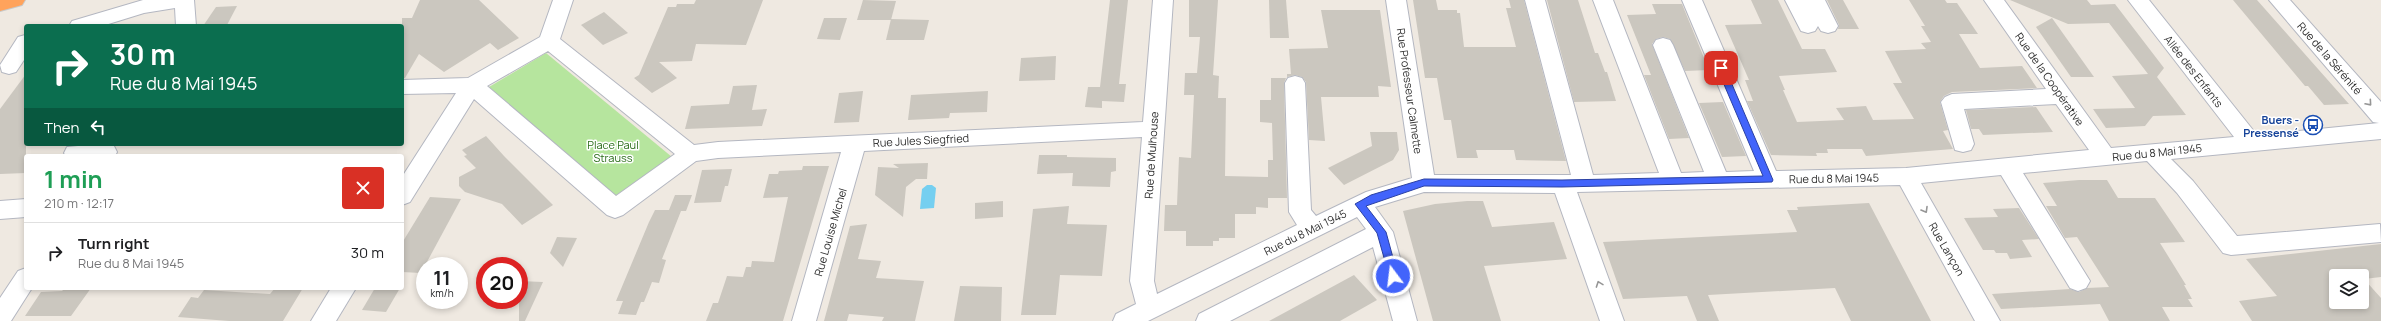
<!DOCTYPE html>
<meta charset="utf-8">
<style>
:root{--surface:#fff;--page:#f2f2f2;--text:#202124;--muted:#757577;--line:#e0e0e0}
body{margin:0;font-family:Manrope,sans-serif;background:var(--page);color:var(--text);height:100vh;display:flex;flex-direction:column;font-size:15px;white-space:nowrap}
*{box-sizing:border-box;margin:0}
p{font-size:13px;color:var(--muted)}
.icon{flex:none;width:22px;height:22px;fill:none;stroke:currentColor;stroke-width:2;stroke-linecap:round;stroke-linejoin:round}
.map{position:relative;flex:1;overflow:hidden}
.panel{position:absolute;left:24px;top:154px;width:380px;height:136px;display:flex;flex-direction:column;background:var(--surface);border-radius:4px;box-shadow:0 2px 6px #0003}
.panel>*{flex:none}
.top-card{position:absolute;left:24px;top:24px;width:380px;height:122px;border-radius:4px;box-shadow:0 2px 6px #0003;background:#0b6e4f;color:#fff;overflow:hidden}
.tools{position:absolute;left:2329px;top:269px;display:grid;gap:8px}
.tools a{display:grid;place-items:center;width:40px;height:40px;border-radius:4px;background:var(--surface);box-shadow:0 2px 6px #0003;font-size:20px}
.speed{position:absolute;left:416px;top:257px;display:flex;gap:8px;font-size:20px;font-weight:700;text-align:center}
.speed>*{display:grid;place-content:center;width:52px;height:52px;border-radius:50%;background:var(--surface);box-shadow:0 2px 6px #0003;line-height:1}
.speed small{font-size:10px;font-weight:400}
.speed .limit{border:6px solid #d22;background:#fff;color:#111}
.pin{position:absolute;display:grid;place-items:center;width:34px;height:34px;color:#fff;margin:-17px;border-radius:8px;box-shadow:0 2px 6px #0006}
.me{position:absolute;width:44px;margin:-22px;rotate:345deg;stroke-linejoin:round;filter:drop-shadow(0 0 3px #0008)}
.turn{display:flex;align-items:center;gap:14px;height:84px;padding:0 20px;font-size:18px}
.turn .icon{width:52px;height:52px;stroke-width:2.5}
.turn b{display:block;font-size:28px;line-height:34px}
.then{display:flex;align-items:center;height:38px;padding:0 20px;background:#0003;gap:8px;font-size:15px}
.round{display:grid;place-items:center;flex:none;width:42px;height:42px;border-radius:4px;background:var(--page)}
.head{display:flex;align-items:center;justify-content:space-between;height:68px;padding:0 20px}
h1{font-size:24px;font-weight:700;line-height:30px;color:#1e9e55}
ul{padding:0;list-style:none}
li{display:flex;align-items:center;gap:12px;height:60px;padding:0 20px;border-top:1px solid var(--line)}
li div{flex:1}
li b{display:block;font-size:15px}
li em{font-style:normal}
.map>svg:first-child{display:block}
.green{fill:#b6e59e}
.water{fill:#75cff0}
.building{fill:#cbc7bf;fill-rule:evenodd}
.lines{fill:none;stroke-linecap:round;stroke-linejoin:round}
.minor-casing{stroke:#b4b7c1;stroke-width:2}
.highway-casing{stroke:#c9c9c9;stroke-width:2}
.minor{fill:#fff;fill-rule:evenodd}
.highway{fill:#ffa35c;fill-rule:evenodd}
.oneway{stroke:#969696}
.route{fill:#4264fb;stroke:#2b41a3}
.labels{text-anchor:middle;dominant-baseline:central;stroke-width:3;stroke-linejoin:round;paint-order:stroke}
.street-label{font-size:11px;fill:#2e2e2e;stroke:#fff}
.transit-label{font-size:11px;font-weight:bold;fill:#164399;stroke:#fff;text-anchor:end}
.park-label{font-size:11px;fill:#2c6e1b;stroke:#fff}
</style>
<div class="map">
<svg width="2381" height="321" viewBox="0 0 2381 321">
<rect width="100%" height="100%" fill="#efe9e1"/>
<!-- green -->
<path class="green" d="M546,53l126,104 -57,39 -126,-109z"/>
<!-- water -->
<path class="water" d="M927,185h5l4,3 -2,20 -14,1 2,-20z"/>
<!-- building -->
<g class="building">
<path d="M420,0h59l40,38 -21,12 -8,-7 -46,29 -25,-18 -14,24h-3v-60h10z"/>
<path d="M696,0h67l-17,45 -50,-1 -4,17 -33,1 18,16 -25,15 -18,-15 5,-3 29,-68h8l1,-3h17z"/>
<path d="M863,0l33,1 -5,19h-34z"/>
<path d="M1110,0h18l-9,84h7l-2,18 -22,-1v7l-17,-1 3,-20h12z"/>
<path d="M1189,0h29l-5,75 6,1 -1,22h8l-1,78 43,1v-17h5l-1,-37 -12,-1v-22h11v-22h15l-2,5 3,115h-19v10l-12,-1v7h-21v24h-16v3h-6v5h-27v-15h-22l1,-26h12l2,-48 12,1 3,-63h-10l1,-22h12l3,-36h-11z"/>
<path d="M1269,0h17l3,38h-19z"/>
<path d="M1413,0h23l2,10h19v3h3l4,34h52l-10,-39h5l-2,-8h15l42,161 -50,-1 -2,-10h-38l2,8h-21l-6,-38h-7l-7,-42h-12z"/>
<path d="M1547,0h31l17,53h3l7,19h2l9,29 -42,1z"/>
<path d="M1751,0h27l24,49h23l12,23 -58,4 6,14h-2l14,32 47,-2 -8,-12 30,-2 7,14 41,-1 -21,-36h9l-17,-32 41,-2 -5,-6 10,-1 -10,-16h4l-16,-26h36l2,3h10l21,31h-19l21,34 42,-2 15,22 -85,4 -8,4 -4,6 8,28 -5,1 10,18 -87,7 -4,-7h-35l1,4h-12l1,3 -46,-1 -24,-54h6l-8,-21h4l-24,-55 37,-1z"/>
<path d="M1827,0h16l16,29h-21l1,-4z"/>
<path d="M2010,0h77l4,5 24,-1 49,64 -7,9 29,38 -33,1 -8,10 -39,2 -13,-19 42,-1 -23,-32 36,-2 -39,-51 -41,1z"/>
<path d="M2233,0h24l92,104 -25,1 -16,-19h-3z"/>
<path d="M1652,4h30l27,66 -24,1 -15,-32 -7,-2 -7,2 -4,5 37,94 -20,1 -25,-64h7l-24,-60 29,-1z"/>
<path d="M237,6l-10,19 -24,1 13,-19z"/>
<path d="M1321,10h59l11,77 -13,-1 1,11h-58l4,44 -16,-1 -3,-58 -4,-5 -7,-2 -8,2v-3h4l-2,-25 39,-1z"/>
<path d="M604,12l24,21 -25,12 -22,-20z"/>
<path d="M824,18h23l-7,22 -23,-1z"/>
<path d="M2052,18l42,59h-23l-35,-50z"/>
<path d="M891,19l38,1 -5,20h-38z"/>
<path d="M1056,56l-1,24 -36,1 2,-23z"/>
<path d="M26,74v99l-26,1v-65z"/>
<path d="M757,85l-5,25 15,-1 -5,17 -77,3 6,-23 38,-2 4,-18z"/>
<path d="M863,91l-4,31 -25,1 5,-30z"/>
<path d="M988,91l-1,21 -37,1 -1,5 -41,2 3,-25z"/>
<path d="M1723,102l23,54 -24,1 -23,-54z"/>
<path d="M2036,107l17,25 -70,3 -4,-6h-8l-5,-19z"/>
<path d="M1370,132h27l2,18 -6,10 -49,25 -16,-17 44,-22z"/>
<path d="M486,136l18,20 49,49 -31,20 -20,-21 -37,-12 -6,-6v-9l17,-9 -12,-12 3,-1 -5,-5z"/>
<path d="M1039,155h28v2l49,1v13l-5,1 -1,15 -38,-1 1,-13 -36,1z"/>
<path d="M928,163l-1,16h-11l-10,8 -3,30 -28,-22 3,-28 21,1 -6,-4z"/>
<path d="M803,166h26l-46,155h-77l7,-18h5l9,-27 16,1 3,-10h5l1,-6 22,1 14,-65 -25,1 6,-24h9l1,-3 23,-1z"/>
<path d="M732,169l-4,17h-3l-4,16 -27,1 8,-33z"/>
<path d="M2079,180h28l11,18h37l30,44 -25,1 26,42h-2l8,14h-4l5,8h-31l8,14h-61l-9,-17 -99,5 -9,-15 78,-5 9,3 8,-4 22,-1 -32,-50 -12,1 -19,-32h11l-14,-23z"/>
<path d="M675,195h17l-6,16h-5l-19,48 4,1 -7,23 -7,-1 -8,20h-3l-5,13 -18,-1 5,-13h-7l33,-79 6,-12h14z"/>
<path d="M430,197l31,2 -40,74 -19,-1v-29z"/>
<path d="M1003,201v16l-28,2v-16z"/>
<path d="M1467,201h16l9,26 62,-5 13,37 -83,7 17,55h-68l-30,-110 32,-7z"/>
<path d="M1869,203l62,118h-80l-16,-33 -127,7 11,26h-22l-10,-25 -64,3 -20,-57 194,-10 -10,-22h11l-1,-3z"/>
<path d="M1069,206l-2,18 40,1 -5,51 -42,-1 -4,40h-35l12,-106z"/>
<path d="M2019,208l20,31 -17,1 10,17 -22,2 -3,-6h-11l-2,-3h-11l-19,-32 34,-1 -5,-8z"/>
<path d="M867,224l-9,35 23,2 -5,17 48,3 -9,40h-33l2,-4 -35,-3 -2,7h-23l26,-95z"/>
<path d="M557,237l20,1 -14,29 -13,-14z"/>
<path d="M2381,244v33l-17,2 17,19v23h-129l-13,-20 38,-5 -31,-37zM2336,276h26v26h-26z"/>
<path d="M1354,275l23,25 -37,21h-71z"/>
<path d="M519,281l24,1 -18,39h-6z"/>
<path d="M960,286l42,1 -1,34h-47z"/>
<path d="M65,288h26l-20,28h-46l16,-24 21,-1z"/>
<path d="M275,288h28l-20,33h-54l-51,-4 13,-20 7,1 6,-8 66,4z"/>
<path d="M375,288h25l-14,24 -24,-2z"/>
</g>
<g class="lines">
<defs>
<g id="minor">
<path d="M143,0h51l2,26h-20l-1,-18 -31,5 -42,13h-33l3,-5z"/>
<path d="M553,0h20l-13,39 134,106 24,-3 425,-20 10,-122h20l-19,281 3,13 140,-69 -8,-13 -4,-129 3,-5 7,-2 7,2 3,5 6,127 5,6 50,-24 46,-14 -26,-178h20l28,175h137l-46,-175h20l48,175 66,-2 -66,-173h20l68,173 23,-1 -51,-127 3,-5 7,-2 7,2 3,5 53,127 28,-1 -72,-171h20l74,171 130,-3 183,-18 -33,-46 -92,5 10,35 -3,6 -8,2 -8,-2 -14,-48 4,-5 7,-3 94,-5 -62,-89h20l107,148 123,-11 -106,-137h21l108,135 122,-12 -6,-1 -104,-122h21l91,102v37l-210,20 22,22 44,55 143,-12 1,18 -150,13 -8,-2 -46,-60 -30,-32 -124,12 67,108 -4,7 -8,3 -8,-3 -69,-113 -80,8 79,138h-25l-75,-136 -323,7 47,129h-24l-45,-128 -131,-1 -49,15 18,25 24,89h-24l-20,-74 -143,74h-34l3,-7 167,-85 -9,-12 -209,104h-35l3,-7 20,-10 -6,-23 12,-144 -278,14 -48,170h-24l49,-169 -123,6 -22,3 -73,54 -8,3 -8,-3 -133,-116 -64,103 -8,3v-28l54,-84 -54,1v-14l66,-2 72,-41zM548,51l127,103 -59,42 -129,-110z"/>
<path d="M1785,0h20l13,26 -13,-26h20l13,26 -3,5 -7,2 -7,-2 -3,-5 -3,5 -7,2 -7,-2z"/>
<path d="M25,35l1,22 -10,15 -7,2 -7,-2 -2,-7 2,-3 16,-25z"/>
<path d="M100,144l14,2 3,6 -2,4h-49l-2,-3 3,-6z"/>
<path d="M26,199v18l-26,2v-18z"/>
<path d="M26,268v20h6l-21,33h-11v-23l18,-27z"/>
<path d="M331,288h25l-20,33h-25z"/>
</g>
<path id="highway" d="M0,0h25l-3,5 -22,6z"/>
</defs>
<!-- minor casing -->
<use href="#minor" class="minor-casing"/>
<!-- highway casing -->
<use href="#highway" class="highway-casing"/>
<!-- minor -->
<use href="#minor" class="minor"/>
<!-- highway -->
<use href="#highway" class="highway"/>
</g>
<!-- one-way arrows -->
<defs><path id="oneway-chevron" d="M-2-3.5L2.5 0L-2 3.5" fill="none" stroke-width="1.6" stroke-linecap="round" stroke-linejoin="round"/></defs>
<g class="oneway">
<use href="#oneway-chevron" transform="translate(2369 103) rotate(49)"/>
<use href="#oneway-chevron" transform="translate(1925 210) rotate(60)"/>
<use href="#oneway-chevron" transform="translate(1599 284) rotate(-110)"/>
</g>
<!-- route -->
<path class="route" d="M1721,65l4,3 48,112 -1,2 -210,5 -138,-1 -58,20 20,26 12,44 -1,3h-7l-13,-46 -22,-29 16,-9 53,-16 138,1 201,-4 -46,-108z"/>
<!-- icons -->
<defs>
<symbol id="bus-ring" viewBox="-11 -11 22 22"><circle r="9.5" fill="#fff" stroke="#1a4fb4" stroke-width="1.5"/><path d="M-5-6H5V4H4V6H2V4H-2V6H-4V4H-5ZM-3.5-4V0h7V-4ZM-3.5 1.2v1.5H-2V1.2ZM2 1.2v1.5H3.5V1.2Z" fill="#1a4fb4"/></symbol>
</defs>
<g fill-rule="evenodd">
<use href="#bus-ring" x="2302" y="114" width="22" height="22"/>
</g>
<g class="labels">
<!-- street labels -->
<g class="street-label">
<text transform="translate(2330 58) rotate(49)">Rue de la Sérénité</text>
<text transform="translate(2194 71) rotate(52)">Allée des Enfants</text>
<text transform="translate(2050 79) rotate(55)">Rue de la Coopérative</text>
<text transform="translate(1410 91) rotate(82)">Rue Professeur Calmette</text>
<text transform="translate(921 140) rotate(-3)">Rue Jules Siegfried</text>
<text transform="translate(2157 152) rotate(-6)">Rue du 8 Mai 1945</text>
<text transform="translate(1151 155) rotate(-86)">Rue de Mulhouse</text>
<text transform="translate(1834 178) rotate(-1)">Rue du 8 Mai 1945</text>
<text transform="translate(830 232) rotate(-74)">Rue Louise Michel</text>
<text transform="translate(1305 232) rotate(-26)">Rue du 8 Mai 1945</text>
<text transform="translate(1947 249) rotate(60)">Rue Lançon</text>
</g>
<!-- transit labels -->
<g class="transit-label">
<text x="2299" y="119">Buers -<tspan x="2299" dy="13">Pressensé</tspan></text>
</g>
<!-- park labels -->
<g class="park-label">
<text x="613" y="144">Place Paul<tspan x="613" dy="13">Strauss</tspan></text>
</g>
</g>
</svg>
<div class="tools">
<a><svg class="icon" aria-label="layers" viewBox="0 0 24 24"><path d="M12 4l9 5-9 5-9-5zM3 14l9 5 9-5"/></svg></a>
</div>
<div class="speed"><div>11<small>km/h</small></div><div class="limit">20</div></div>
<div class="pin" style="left:1721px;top:68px;background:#d93025"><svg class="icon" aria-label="arrive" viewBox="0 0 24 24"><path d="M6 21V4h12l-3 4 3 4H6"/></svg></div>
<svg class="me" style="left:1393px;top:276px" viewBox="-20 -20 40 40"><circle r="17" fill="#4264fb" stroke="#fff" stroke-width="3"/><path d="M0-11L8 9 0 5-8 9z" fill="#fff"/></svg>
<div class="top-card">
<div class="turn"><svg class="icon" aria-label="right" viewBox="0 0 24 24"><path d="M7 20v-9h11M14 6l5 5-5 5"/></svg><div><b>30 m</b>Rue du 8 Mai 1945</div></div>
<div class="then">Then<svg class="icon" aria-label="left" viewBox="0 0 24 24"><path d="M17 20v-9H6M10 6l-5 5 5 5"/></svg></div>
</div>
<section class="panel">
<div class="head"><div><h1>1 min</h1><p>210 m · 12:17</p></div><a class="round" style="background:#d93025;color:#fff"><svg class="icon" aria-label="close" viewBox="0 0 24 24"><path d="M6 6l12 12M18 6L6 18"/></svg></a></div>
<ul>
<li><svg class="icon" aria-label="right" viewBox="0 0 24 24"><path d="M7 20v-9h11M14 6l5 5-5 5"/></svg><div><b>Turn right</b><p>Rue du 8 Mai 1945</p></div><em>30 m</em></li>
</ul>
</section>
</div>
